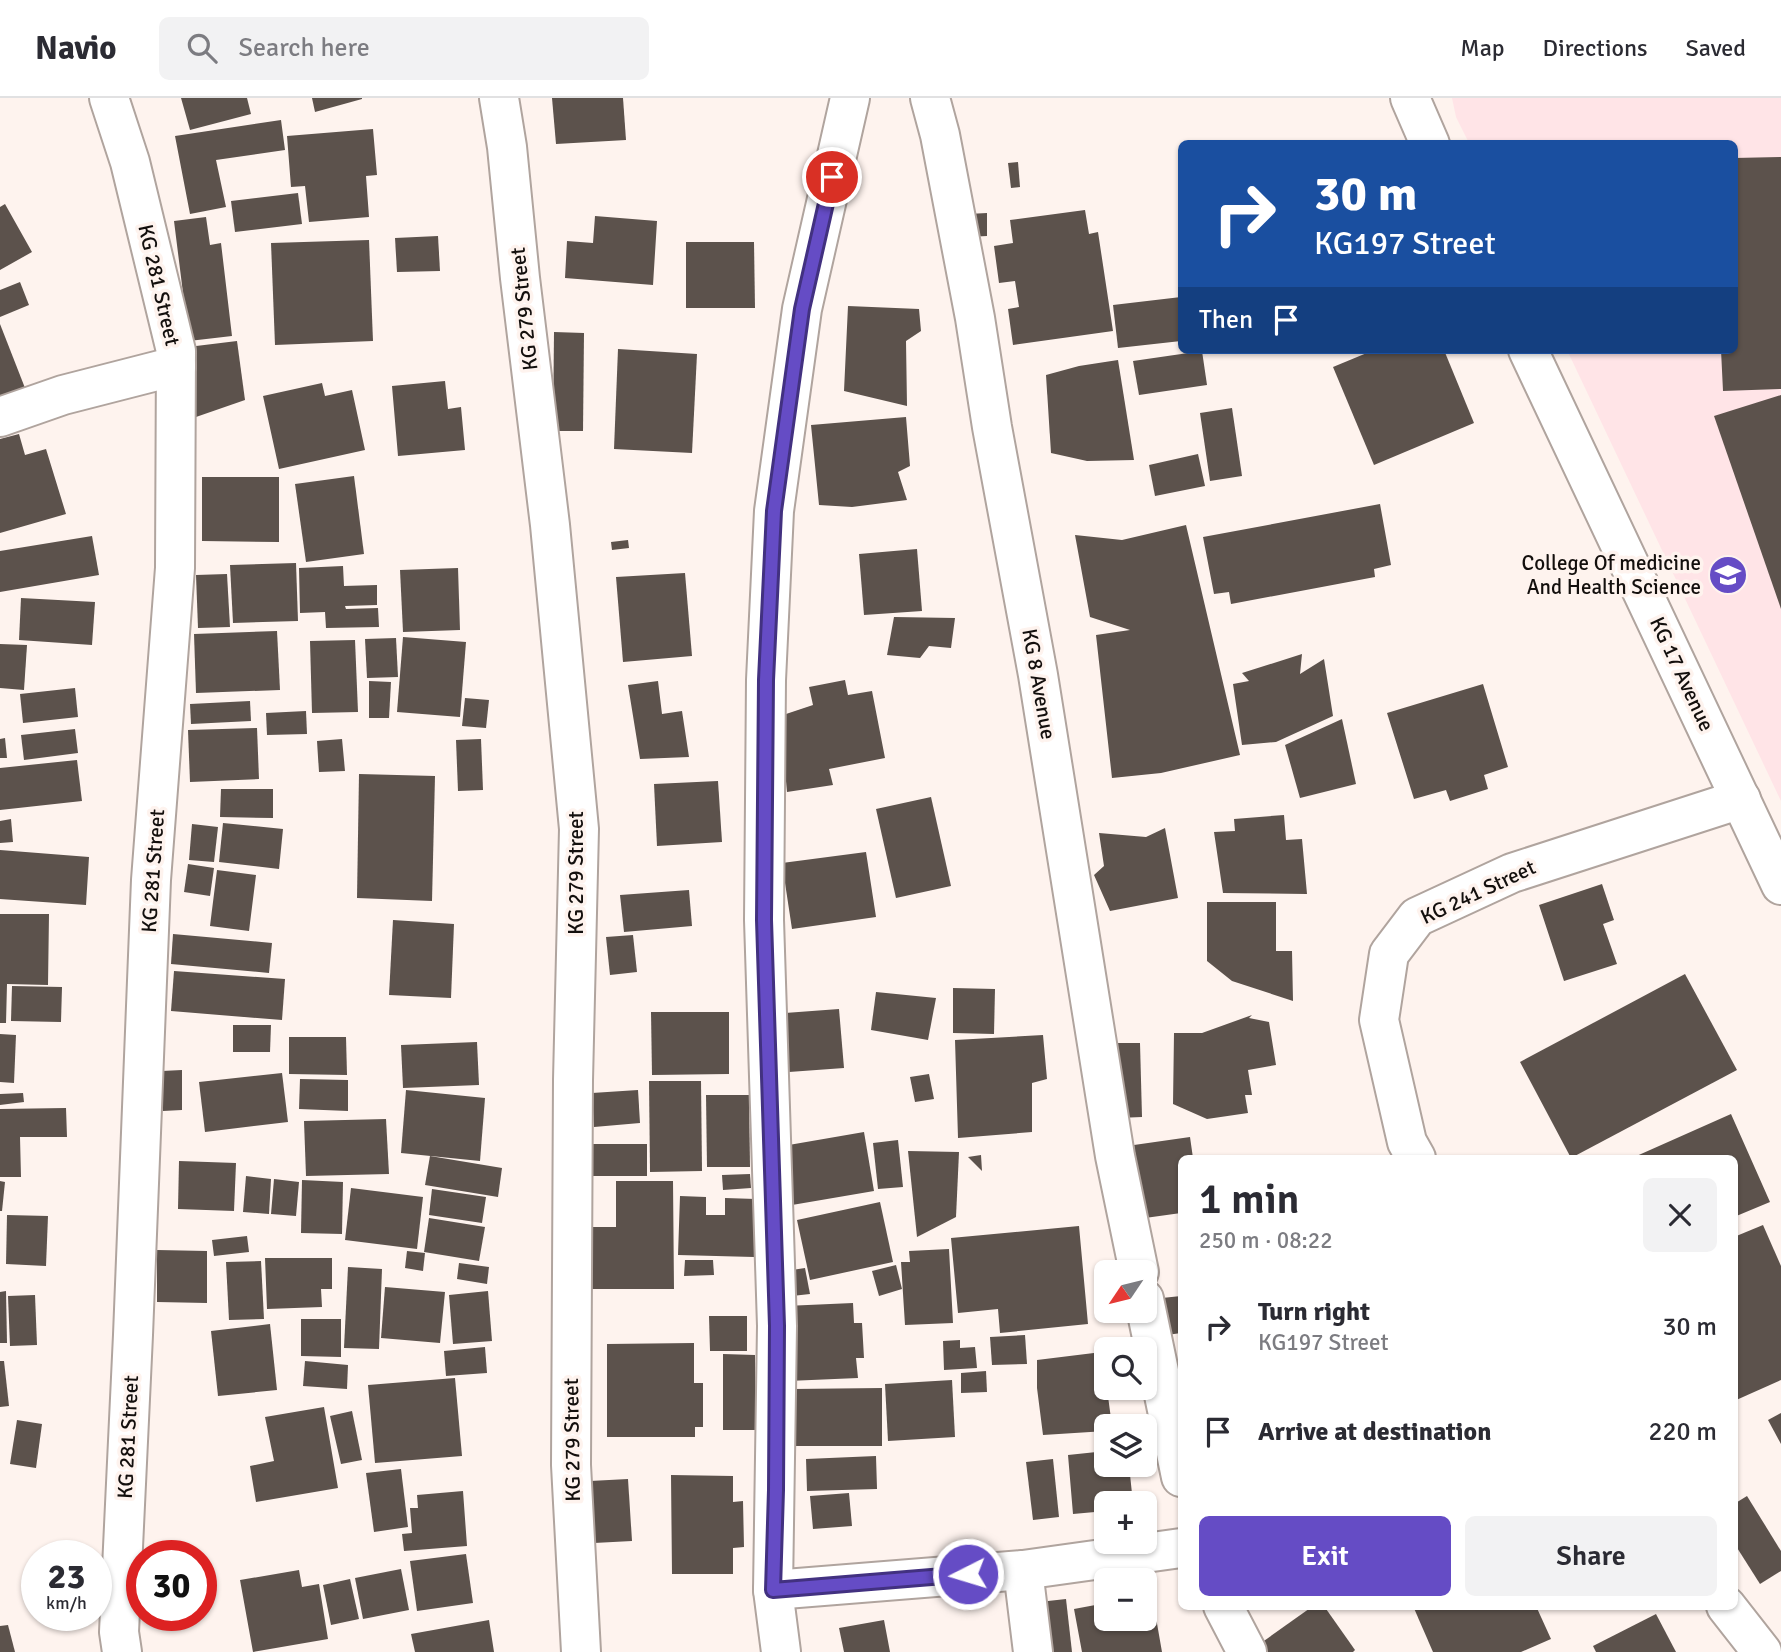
<!DOCTYPE html>
<meta charset="utf-8">
<style>
:root{--surface:#fff;--page:#f2f2f3;--text:#2b2b33;--muted:#7c7c81;--line:#e1e1e2;--accent:#654cc5}
body{margin:0;font-family:Signika,sans-serif;background:var(--page);color:var(--text);height:100vh;display:flex;flex-direction:column;font-size:26px;white-space:nowrap}
*{box-sizing:border-box;margin:0}
p{font-size:23px;color:var(--muted)}
.icon{flex:none;width:38px;height:38px;fill:none;stroke:currentColor;stroke-width:2;stroke-linecap:round;stroke-linejoin:round}
.map{position:relative;flex:1;overflow:hidden}
.details{position:absolute;left:1178px;top:1057px;width:560px;height:455px;display:flex;flex-direction:column;background:var(--surface);border-radius:10px;box-shadow:0 2px 5px #0004}
.details>*{flex:none}
.top-card{position:absolute;left:1178px;top:42px;width:560px;height:214px;border-radius:10px;box-shadow:0 2px 5px #0004;background:#1a4fa0;color:#fff;overflow:hidden}
.needle{width:46px;rotate:235deg}
.fabs{position:absolute;left:1094px;top:1162px;display:grid;gap:14px}
.fabs a{display:grid;place-items:center;width:63px;height:63px;border-radius:10px;background:var(--surface);box-shadow:0 2px 5px #0004;font-size:35px}
.speed{position:absolute;left:21px;top:1442px;display:flex;gap:14px;font-size:35px;font-weight:700;text-align:center}
.speed>*{display:grid;place-content:center;width:91px;height:91px;border-radius:50%;background:var(--surface);box-shadow:0 2px 5px #0004;line-height:1}
.speed small{font-size:18px;font-weight:400}
.speed .limit{border:10px solid #d22;background:#fff;color:#111}
.pin{position:absolute;display:grid;place-items:center;width:60px;height:60px;color:#fff;margin:-30px;border:4px solid #fff;border-radius:50%;box-shadow:0 2px 7px #0007}
.me{position:absolute;width:77px;margin:-38px;rotate:265deg;stroke-linejoin:round;filter:drop-shadow(0 0 5px #0008)}
.turn{display:flex;align-items:center;gap:24px;height:147px;padding:0 21px;font-size:32px}
.turn .icon{width:91px;height:91px;stroke-width:2.5}
.turn b{display:block;font-size:49px;line-height:60px}
.then{display:flex;align-items:center;height:66px;padding:0 21px;background:#0003;gap:14px;font-size:26px}
.round{display:grid;place-items:center;flex:none;width:74px;height:74px;border-radius:10px;background:var(--page)}
.summary{display:flex;align-items:center;justify-content:space-between;height:119px;padding:0 21px}
h1{font-size:42px;font-weight:600;line-height:52px}
.action{display:flex;gap:14px;margin-top:auto;padding:14px 21px}
.action a{flex:1;height:80px;border-radius:10px;background:var(--accent);color:#fff;font-size:28px;font-weight:600;line-height:80px;text-align:center}
.action a+a{background:var(--page);color:var(--text)}
ul{padding:0;list-style:none}
li{display:flex;align-items:center;gap:21px;height:105px;padding:0 21px}
li div{flex:1}
li b{display:block;font-size:26px}
li em{font-style:normal}
header{display:flex;align-items:center;gap:42px;box-sizing:border-box;height:98px;padding:0 35px;background:var(--surface);border-bottom:2px solid var(--line)}
header strong{font-size:33px}
nav{display:flex;gap:38px;margin-inline-start:auto;font-size:24px}
.search{width:490px;height:63px;background:var(--page);display:flex;align-items:center;gap:18px;box-sizing:border-box;padding:0 24px;border-radius:10px;color:var(--muted);font-size:26px}
.map>svg:first-child{display:block}
.education{fill:#ffe4e7}
.building{fill:#5c524c}
.lines{fill:none;stroke-linecap:round;stroke-linejoin:round}
.street-casing{stroke:#b0a49e;stroke-width:42}
.secondary-casing{stroke:#b0a49e;stroke-width:42}
.street{stroke:#fff;stroke-width:38}
.secondary{stroke:#fff;stroke-width:38}
.route-casing{stroke:#423180;stroke-width:18}
.route{stroke:#654cc5;stroke-width:12}
.labels{text-anchor:middle;dominant-baseline:central;stroke-width:7;stroke-linejoin:round;paint-order:stroke}
.street-label{font-size:21px;fill:#130f0d;stroke:#fef3ee}
.poi-label{font-size:21px;fill:#130f0d;stroke:#fef3ee;text-anchor:end}
</style>
<header>
<strong>Navio</strong>
<div class="search"><svg class="icon" aria-label="search" viewBox="0 0 24 24"><circle cx="10" cy="10" r="6"/><path d="M15 15l6 6"/></svg>Search here</div>
<nav><a>Map</a><a>Directions</a><a>Saved</a></nav>
</header>
<div class="map">
<svg width="1781" height="1554" viewBox="0 0 1781 1554">
<rect width="100%" height="100%" fill="#fef3ee"/>
<!-- education -->
<path class="education" d="M1452,0h329v703l-214,-451h167v-206l-265,-1 -13,-26z"/>
<!-- building -->
<g class="building">
<path d="M181,0h66l4,16 -61,16z"/>
<path d="M312,0h50v1l-47,13z"/>
<path d="M552,0h71l3,42 -70,4z"/>
<path d="M281,22l4,30 -69,10 10,47 -36,7 -15,-78z"/>
<path d="M373,31l4,46 -11,1 3,41 -60,5 -4,-36 -14,1 -4,-51z"/>
<path d="M1781,59v232l-58,2 -2,-41h13v-192z"/>
<path d="M1018,64l2,25 -9,1 -3,-25z"/>
<path d="M298,95l4,31 -67,8 -4,-31z"/>
<path d="M5,106l27,48 -32,18v-63z"/>
<path d="M1085,112l4,24 9,-2 15,99 -100,14 -5,-36 11,-2 -4,-26 -16,2 -5,-37 19,-3 -3,-23z"/>
<path d="M987,115v23l-19,1v-23z"/>
<path d="M595,118l62,5 -4,64 -88,-7 2,-37 26,2z"/>
<path d="M206,119l4,28 11,-2 11,93 -43,5 -15,-120z"/>
<path d="M438,138l2,35 -43,1 -2,-34z"/>
<path d="M369,142l4,101 -98,4 -4,-102z"/>
<path d="M686,144h68l1,66h-69z"/>
<path d="M20,184l9,23 -29,12v-27z"/>
<path d="M1181,199v44l-63,7 -5,-43z"/>
<path d="M848,208l71,3 2,22 -15,10 1,65 -63,-15z"/>
<path d="M0,226l25,64 -25,10z"/>
<path d="M554,234l30,1 -1,98h-30z"/>
<path d="M237,243l8,59 -49,17 -8,-70z"/>
<path d="M618,251l79,5 -5,99 -78,-4z"/>
<path d="M1374,252h70l30,73 -100,42 -41,-98z"/>
<path d="M1202,253l5,34 -68,10 -6,-34z"/>
<path d="M1118,262l16,100 -47,1 -36,-8 -5,-78 33,-9z"/>
<path d="M445,283l3,28 13,-2 4,43 -67,6 -6,-70z"/>
<path d="M322,285l3,13 27,-6 13,60 -86,19 -16,-73z"/>
<path d="M1781,297v214l-67,-193z"/>
<path d="M1232,310l10,68 -32,5 -10,-68z"/>
<path d="M906,319l4,49 -12,6 9,28 -55,7 -33,-2 -8,-80z"/>
<path d="M19,336l6,21 21,-6 20,65 -66,19v-94z"/>
<path d="M1198,356l7,32 -50,10 -6,-31z"/>
<path d="M354,378l10,78 -58,8 -11,-78z"/>
<path d="M202,379h77v65l-77,-1z"/>
<path d="M1380,406l11,61 -17,4 1,8 -144,27 -2,-12 -15,2 -11,-57z"/>
<path d="M1186,427l54,230 -79,18 -49,5 -16,-143 34,-5 -40,-13 -15,-82 47,5z"/>
<path d="M92,438l7,39 -99,17v-41z"/>
<path d="M628,442l1,8 -17,2 -1,-8z"/>
<path d="M917,451l5,62 -58,4 -5,-61z"/>
<path d="M296,465l2,58 -65,2 -3,-58z"/>
<path d="M343,468l1,20 33,-1v20l-32,1 1,3 32,-1 1,19 -53,1 -1,-16 -25,1 -1,-45z"/>
<path d="M458,470l2,62 -57,2 -3,-62z"/>
<path d="M685,475l7,83 -69,6 -7,-85z"/>
<path d="M227,476l3,53 -32,1 -2,-53z"/>
<path d="M21,500l74,4 -3,43 -73,-5z"/>
<path d="M894,519l61,1 -4,30 -22,-2 -9,12 -33,-3z"/>
<path d="M277,533l3,59 -84,3 -2,-59z"/>
<path d="M403,539l63,5 -6,75 -63,-5z"/>
<path d="M396,540l2,39 -31,1 -2,-39z"/>
<path d="M355,542l3,72 -46,1 -2,-72z"/>
<path d="M0,546l27,1 -3,45 -24,-2z"/>
<path d="M1302,556l-2,20 24,-15 9,57 -57,26 -34,3 -9,-61 16,-3 -7,-8z"/>
<path d="M845,582l3,15 24,-4 13,67 -56,11 4,16 -46,7 -7,-76 33,-11 -4,-18z"/>
<path d="M369,583l22,1 -2,36h-20z"/>
<path d="M658,583l4,33 20,-3 7,46 -49,2 -12,-74z"/>
<path d="M1483,586l25,83 -24,8 4,14 -38,12 -4,-11 -32,9 -27,-86z"/>
<path d="M75,590l3,29 -55,6 -3,-29z"/>
<path d="M465,600l24,2 -3,28 -24,-2z"/>
<path d="M250,603l1,20 -60,3 -1,-20z"/>
<path d="M306,613l1,23 -40,1 -1,-22z"/>
<path d="M1342,621l14,65 -56,14 -15,-53z"/>
<path d="M257,630l2,51 -69,3 -2,-52z"/>
<path d="M75,631l3,24 -54,7 -3,-25z"/>
<path d="M5,640l2,20h-7v-19z"/>
<path d="M342,641l3,32 -26,1 -2,-31z"/>
<path d="M481,641l2,51 -25,1 -2,-51z"/>
<path d="M77,662l5,41 -82,9v-42z"/>
<path d="M359,676l76,2 -3,125 -75,-3z"/>
<path d="M718,683l4,61 -65,4 -3,-62z"/>
<path d="M221,691h52v29l-53,-1z"/>
<path d="M931,699l20,89 -55,12 -20,-89z"/>
<path d="M1284,717l2,25 16,-1 5,55 -84,-1 -9,-61 21,-1 -1,-12z"/>
<path d="M11,721l2,23 -13,1v-22z"/>
<path d="M223,725l60,6 -4,40 -60,-7z"/>
<path d="M192,726l26,3 -4,35 -25,-2z"/>
<path d="M1165,730l13,70 -68,13 -16,-36 10,-9 -5,-33 47,4z"/>
<path d="M0,752l89,7 -3,48 -86,-6z"/>
<path d="M866,754l10,65 -84,12 -10,-66z"/>
<path d="M188,766l26,4 -4,28 -26,-4z"/>
<path d="M217,772l39,5 -7,56 -39,-5z"/>
<path d="M1602,786l12,36 -11,4 14,40 -53,17 -25,-76z"/>
<path d="M689,792l3,36 -68,6 -4,-37z"/>
<path d="M1207,804h69v49h16l1,50 -61,-20 -25,-20z"/>
<path d="M0,816h49l-1,71 -41,-1 -1,39h-6z"/>
<path d="M393,822l61,4 -3,74 -62,-3z"/>
<path d="M173,836l99,9 -3,30 -98,-9z"/>
<path d="M633,837l4,37 -27,3 -4,-38z"/>
<path d="M174,873l111,8 -3,41 -111,-9z"/>
<path d="M1685,876l52,96 -166,88 -51,-96z"/>
<path d="M12,888l50,1 -1,35 -50,-1z"/>
<path d="M953,890l42,1 -1,45 -41,-1z"/>
<path d="M876,894l60,6 -8,42 -57,-10z"/>
<path d="M839,911l5,59 -55,4 -4,-59z"/>
<path d="M651,914h78v62l-77,1z"/>
<path d="M1252,917l-3,3 20,4 7,43 -28,5 4,25h-7l3,18 -41,6 -34,-15 1,-71h28z"/>
<path d="M233,927h38l-1,27h-37z"/>
<path d="M0,936l16,1 -2,48 -14,-1z"/>
<path d="M1043,937l4,44 -15,4v49l-74,6 -3,-98z"/>
<path d="M289,939h57l1,38 -58,-1z"/>
<path d="M477,944l2,43 -76,3 -2,-43z"/>
<path d="M1115,945h25l2,74 -24,1z"/>
<path d="M182,972v40l-19,1 -1,-40z"/>
<path d="M282,975l6,49 -83,10 -6,-50z"/>
<path d="M929,976l5,25 -19,3 -5,-25z"/>
<path d="M300,981l48,1v31l-49,-2z"/>
<path d="M649,983h52l1,90 -52,1z"/>
<path d="M406,992l79,8 -5,63 -79,-8z"/>
<path d="M638,992l2,33 -46,4 -2,-34z"/>
<path d="M23,995l1,9 -24,3v-11z"/>
<path d="M706,997h43l1,72h-43z"/>
<path d="M66,1010l1,29h-47l1,40h-21v-68z"/>
<path d="M1731,1016l39,88 -36,15v-59h-102z"/>
<path d="M386,1021l3,55 -83,2 -2,-55z"/>
<path d="M864,1034l10,59 -82,14 -9,-59z"/>
<path d="M1190,1039l3,21h-12v55l-36,5 -11,-73z"/>
<path d="M898,1042l5,47 -25,2 -5,-46z"/>
<rect x="589" y="1046" width="58" height="32"/>
<path d="M908,1053l51,1 -3,65 -39,20z"/>
<path d="M981,1057l1,16 -14,-14z"/>
<path d="M430,1058l72,12 -4,29 -73,-12z"/>
<path d="M179,1063l57,2 -2,48 -56,-2z"/>
<path d="M750,1076l1,14 -28,2 -1,-15z"/>
<path d="M246,1078l25,3 -2,35 -26,-2z"/>
<path d="M274,1081l25,3 -3,34 -25,-2z"/>
<path d="M302,1082l41,2 -1,52 -41,-1z"/>
<path d="M0,1083l5,1 -3,29h-2z"/>
<path d="M616,1083h57l1,108h-82v-62h24z"/>
<path d="M351,1090l72,9 -6,52 -72,-9z"/>
<path d="M432,1091l54,8 -4,26 -53,-8z"/>
<path d="M680,1098l26,1v18h19v-17l31,1 -2,58 -76,-2z"/>
<path d="M880,1104l13,60 -83,18 -13,-60z"/>
<path d="M7,1117l41,1 -2,50 -40,-2z"/>
<path d="M429,1120l56,9 -6,34 -55,-9z"/>
<path d="M1763,1127l18,41v114l-47,21v-164z"/>
<path d="M1079,1128l9,98 -88,9 -2,-24 -40,4 -7,-75z"/>
<path d="M247,1138l2,16 -35,4 -2,-16z"/>
<path d="M949,1151l4,74 -48,2 -4,-63h9l-1,-11z"/>
<path d="M157,1152l50,1v52l-50,-1z"/>
<path d="M407,1153l18,2 -2,18 -18,-3z"/>
<path d="M265,1160h67v31h-11l1,18 -55,2z"/>
<path d="M685,1162h28l1,15 -30,1z"/>
<path d="M261,1163l3,58 -35,1 -3,-58z"/>
<path d="M459,1165l30,4 -2,17 -30,-5z"/>
<path d="M896,1167l6,24 -23,7 -7,-25z"/>
<path d="M348,1169l34,2 -3,80 -35,-1z"/>
<path d="M805,1170l5,26 -27,3 -4,-25z"/>
<path d="M385,1189l60,5 -5,51 -59,-5z"/>
<path d="M6,1193l1,52h-7v-51z"/>
<path d="M488,1193l4,50 -39,3 -4,-49z"/>
<path d="M35,1197l2,50 -27,1 -2,-50z"/>
<path d="M1181,1198v37l-14,2 -5,-37z"/>
<path d="M853,1205l1,20h8l2,35h-8l2,20 -70,3 -3,-75z"/>
<path d="M709,1218h38v35h-37z"/>
<path d="M301,1221h40v38l-40,-1z"/>
<path d="M270,1226l7,66 -59,6 -7,-65z"/>
<path d="M1025,1237l2,29 -35,1 -2,-28z"/>
<path d="M960,1242v8l15,-1 2,21 -33,2 -1,-29z"/>
<path d="M694,1245v40h9v44h-8v10h-88v-93z"/>
<path d="M485,1249l2,26 -41,3 -2,-25z"/>
<path d="M1102,1254l10,74h-6v5l-63,4 -6,-47v-28z"/>
<path d="M723,1256l32,1 1,75h-33z"/>
<path d="M0,1263h4l5,45 -9,1z"/>
<path d="M305,1263l43,4 -1,24 -44,-3z"/>
<path d="M986,1273l1,21 -26,1v-20z"/>
<path d="M455,1280l7,78 -87,7 -7,-78z"/>
<path d="M952,1282l3,57 -67,4 -3,-57z"/>
<path d="M882,1290v58h-89v-57z"/>
<path d="M324,1309l14,81 -82,14 -6,-36 24,-5 -9,-44z"/>
<path d="M352,1313l10,49 -21,4 -11,-48z"/>
<path d="M1781,1315v31l-13,-24z"/>
<path d="M17,1322l25,4 -6,44 -26,-4z"/>
<path d="M1106,1353v14h23l4,38h-27v8l-33,3 -5,-59z"/>
<path d="M876,1358l1,33 -70,2 -1,-32z"/>
<path d="M1053,1361l6,58 -26,3 -7,-58z"/>
<path d="M401,1371l7,58 -34,5 -8,-59z"/>
<path d="M671,1377l62,1v26l10,-1 1,46 -11,1v26h-61z"/>
<path d="M628,1381l4,62 -38,2 -4,-62z"/>
<path d="M463,1393l4,55 -63,5 -2,-17 10,-1 -2,-25h8l-1,-13z"/>
<path d="M849,1395l3,33 -39,3 -3,-33z"/>
<path d="M1747,1398l34,55v20l-21,13 -26,-41v-39z"/>
<path d="M466,1456l7,49 -56,8 -7,-50z"/>
<path d="M401,1471l8,41 -46,9 -8,-41z"/>
<path d="M299,1472l3,17 17,-3 9,55 -75,13 -13,-72z"/>
<path d="M350,1481l9,40 -28,6 -8,-40z"/>
<path d="M1152,1497l10,57h-80l-8,-43 32,-6v16h38v-23z"/>
<path d="M1066,1501l6,53h-27l-6,-50z"/>
<path d="M1313,1508h11l31,44 -2,2h-85l-7,-9z"/>
<path d="M1413,1508h123l15,33 -30,13h-88z"/>
<path d="M1656,1516l20,38h-80l-3,-6z"/>
<path d="M489,1522l5,32h-79l-4,-18z"/>
<path d="M884,1522l6,32h-46l-5,-24z"/>
<path d="M8,1527l7,27h-15v-26z"/>
</g>
<g class="lines">
<defs>
<g id="street">
<path d="M109,0l21,64 46,189 -1,217 -24,312 -18,455 -14,297 3,20"/>
<path d="M499,0l8,49 13,131 30,247 29,304 -6,251 -2,385 10,187"/>
<path d="M0,319l63,-22 113,-29"/>
<path d="M1416,1060l-9,-16 -28,-122 10,-66 28,-37 95,-44 229,-74"/>
<path d="M1023,1472l10,82"/>
<path d="M773,1492l250,-20 158,-22"/>
<path d="M1726,1508l36,46"/>
<path d="M781,1554l-8,-62 4,-264 -13,-406 2,-240 8,-169 28,-202 48,-211"/>
</g>
<g id="secondary">
<path d="M930,0l10,37 35,183 17,109 46,248 77,481 24,116"/>
<path d="M1410,0l20,46"/>
<path d="M1528,252l253,535"/>
<path d="M1144,1201l37,178"/>
<path d="M1223,1508l24,46"/>
</g>
</defs>
<!-- street casing -->
<use href="#street" class="street-casing"/>
<!-- secondary casing -->
<use href="#secondary" class="secondary-casing"/>
<!-- street -->
<use href="#street" class="street"/>
<!-- secondary -->
<use href="#secondary" class="secondary"/>
</g>
<g class="lines">
<defs>
<path id="route" d="M832,79l-30,132 -28,202 -8,169 -2,240 13,406 -1,164 -3,100 195,-16"/>
</defs>
<!-- route casing -->
<use href="#route" class="route-casing"/>
<!-- route -->
<use href="#route" class="route"/>
</g>
<!-- icons -->
<defs>
<symbol id="university-disc" viewBox="-11 -11 22 22"><circle r="9.5" fill="#654cc5" stroke="#fef3ee"/><path d="M0-5L7-2L0 1L-7-2ZM-4 1L0 2.5L4 1V4Q0 6-4 4Z" fill="#fff"/></symbol>
</defs>
<g fill-rule="evenodd">
<use href="#university-disc" x="1706" y="455" width="44" height="44"/>
</g>
<g class="labels">
<!-- street labels -->
<g class="street-label">
<text transform="translate(159 187) rotate(77)">KG 281 Street</text>
<text transform="translate(524 211) rotate(-96)">KG 279 Street</text>
<text transform="translate(1682 576) rotate(65)">KG 17 Avenue</text>
<text transform="translate(1039 586) rotate(80)">KG 8 Avenue</text>
<text transform="translate(153 773) rotate(-86)">KG 281 Street</text>
<text transform="translate(576 775) rotate(-90)">KG 279 Street</text>
<text transform="translate(1478 794) rotate(-25)">KG 241 Street</text>
<text transform="translate(128 1339) rotate(-87)">KG 281 Street</text>
<text transform="translate(572 1342) rotate(-91)">KG 279 Street</text>
</g>
<!-- poi labels -->
<g class="poi-label">
<text x="1701" y="465">College Of medicine<tspan x="1701" dy="24">And Health Science</tspan></text>
</g>
</g>
</svg>
<div class="fabs">
<a><svg class="needle" viewBox="-14 -14 28 28"><path d="M0-13l5 13h-10z" fill="#e53935"/><path d="M0 13l5-13h-10z" fill="#7c7c81"/></svg></a>
<a><svg class="icon" aria-label="search" viewBox="0 0 24 24"><circle cx="10" cy="10" r="6"/><path d="M15 15l6 6"/></svg></a>
<a><svg class="icon" aria-label="layers" viewBox="0 0 24 24"><path d="M12 4l9 5-9 5-9-5zM3 14l9 5 9-5"/></svg></a>
<a>+</a>
<a>−</a>
</div>
<div class="speed"><div>23<small>km/h</small></div><div class="limit">30</div></div>
<div class="pin" style="left:832px;top:79px;background:#d93025"><svg class="icon" aria-label="arrive" viewBox="0 0 24 24"><path d="M6 21V4h12l-3 4 3 4H6"/></svg></div>
<svg class="me" style="left:968px;top:1476px" viewBox="-20 -20 40 40"><circle r="17" fill="#654cc5" stroke="#fff" stroke-width="3"/><path d="M0-11L8 9 0 5-8 9z" fill="#fff"/></svg>
<div class="top-card">
<div class="turn"><svg class="icon" aria-label="right" viewBox="0 0 24 24"><path d="M7 20v-9h11M14 6l5 5-5 5"/></svg><div><b>30 m</b>KG197 Street</div></div>
<div class="then">Then<svg class="icon" aria-label="arrive" viewBox="0 0 24 24"><path d="M6 21V4h12l-3 4 3 4H6"/></svg></div>
</div>
<section class="details">
<div class="summary"><div><h1>1 min</h1><p>250 m · 08:22</p></div><a class="round"><svg class="icon" aria-label="close" viewBox="0 0 24 24"><path d="M6 6l12 12M18 6L6 18"/></svg></a></div>
<ul>
<li><svg class="icon" aria-label="right" viewBox="0 0 24 24"><path d="M7 20v-9h11M14 6l5 5-5 5"/></svg><div><b>Turn right</b><p>KG197 Street</p></div><em>30 m</em></li>
<li><svg class="icon" aria-label="arrive" viewBox="0 0 24 24"><path d="M6 21V4h12l-3 4 3 4H6"/></svg><div><b>Arrive at destination</b></div><em>220 m</em></li>
</ul>
<div class="action"><a>Exit</a><a>Share</a></div>
</section>
</div>
